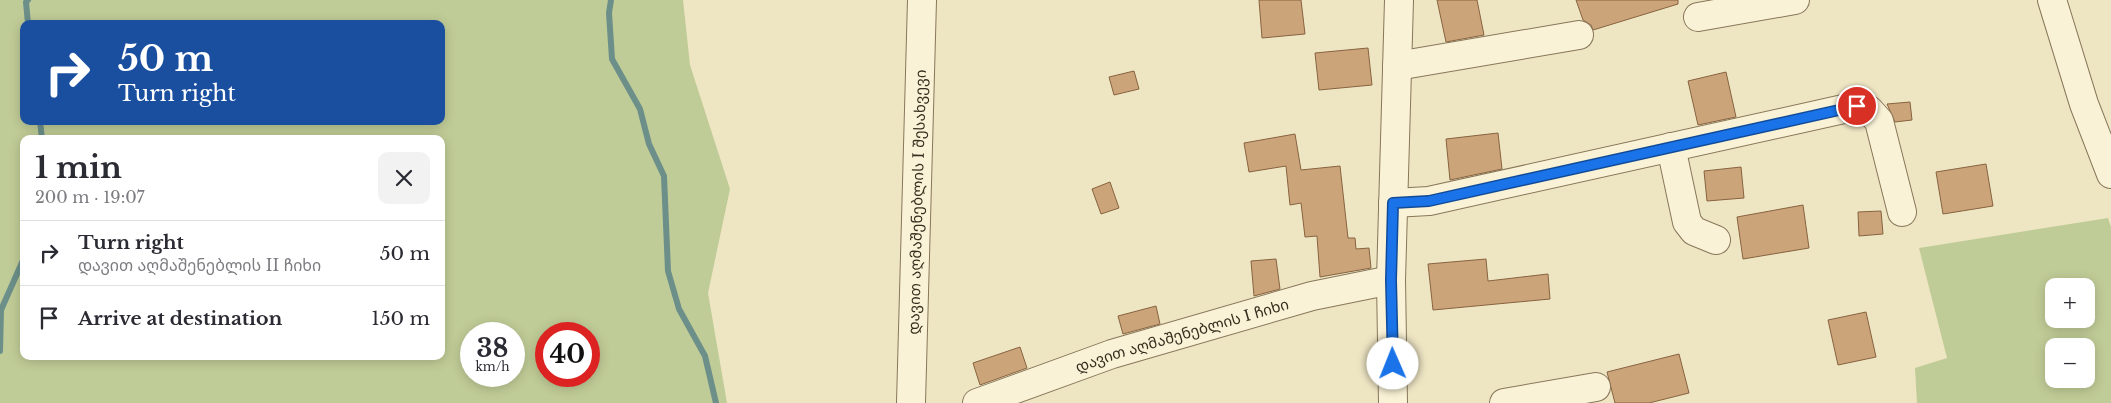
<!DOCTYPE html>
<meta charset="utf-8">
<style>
:root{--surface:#fff;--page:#f2f2f3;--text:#2b2b33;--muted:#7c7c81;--line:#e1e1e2}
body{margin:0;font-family:"Libre Baskerville","Noto Sans Georgian",serif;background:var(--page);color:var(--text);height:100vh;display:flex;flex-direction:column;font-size:19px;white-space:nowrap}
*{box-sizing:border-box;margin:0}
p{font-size:16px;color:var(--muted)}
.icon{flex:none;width:28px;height:28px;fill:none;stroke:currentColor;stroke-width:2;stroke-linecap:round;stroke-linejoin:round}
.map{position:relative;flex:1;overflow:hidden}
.details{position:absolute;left:20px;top:135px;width:425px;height:225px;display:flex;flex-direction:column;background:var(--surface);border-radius:10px;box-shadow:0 2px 12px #0003}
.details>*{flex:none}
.top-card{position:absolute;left:20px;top:20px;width:425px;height:105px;border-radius:10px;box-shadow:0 2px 12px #0003;background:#1a4fa0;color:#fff;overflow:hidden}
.controls{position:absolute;left:2045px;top:278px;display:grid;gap:10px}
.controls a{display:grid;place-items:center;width:50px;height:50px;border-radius:10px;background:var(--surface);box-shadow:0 2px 12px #0003;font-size:25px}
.speed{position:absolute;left:460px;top:322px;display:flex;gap:10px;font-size:25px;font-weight:700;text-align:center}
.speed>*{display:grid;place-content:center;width:65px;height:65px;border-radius:50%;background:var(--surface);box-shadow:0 2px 12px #0003;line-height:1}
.speed small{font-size:12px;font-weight:400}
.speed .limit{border:8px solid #d22;background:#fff;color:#111}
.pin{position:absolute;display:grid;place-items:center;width:42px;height:42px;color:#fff;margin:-21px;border:2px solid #fff;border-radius:50%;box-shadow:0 1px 5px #0007}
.me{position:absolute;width:55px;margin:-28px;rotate:359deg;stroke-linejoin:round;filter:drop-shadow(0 0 4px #0008)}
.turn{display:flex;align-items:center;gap:18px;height:105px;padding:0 15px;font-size:22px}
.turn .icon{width:65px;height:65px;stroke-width:2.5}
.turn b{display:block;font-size:35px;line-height:42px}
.round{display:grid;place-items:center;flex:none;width:52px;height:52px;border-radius:10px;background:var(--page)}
.headline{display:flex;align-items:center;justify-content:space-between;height:85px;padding:0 15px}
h1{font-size:30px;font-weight:800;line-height:38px}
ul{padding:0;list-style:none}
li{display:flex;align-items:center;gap:15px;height:65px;padding:0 15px;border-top:1px solid var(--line)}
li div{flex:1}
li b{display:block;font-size:19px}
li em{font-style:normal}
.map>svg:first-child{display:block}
.green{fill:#c0cc97;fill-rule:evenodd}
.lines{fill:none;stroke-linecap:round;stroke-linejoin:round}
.stream{stroke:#6c8f8a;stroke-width:6}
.building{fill:#cca479;stroke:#876340}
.minor-casing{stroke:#88775a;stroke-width:30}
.minor{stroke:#f9f2d6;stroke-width:28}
.route-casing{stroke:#114b97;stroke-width:12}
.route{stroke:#1a73e8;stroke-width:9}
.labels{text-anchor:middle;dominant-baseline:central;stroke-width:5;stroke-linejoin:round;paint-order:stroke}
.street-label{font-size:15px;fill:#382d1e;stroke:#f5efd3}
</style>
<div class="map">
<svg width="2111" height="403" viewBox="0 0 2111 403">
<rect width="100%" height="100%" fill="#eee5c3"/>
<!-- green -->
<g class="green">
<path d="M0,0h683l7,65 40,124 -22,104 19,110h-727zM24,24h417v97h-417zM24,139h417v217h-417zM471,334h43v42h-43zM546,334h43v42h-43z"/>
<path d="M2108,218l3,9v176h-194l-2,-35 32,-10 -28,-110zM2086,286v33h-32v-33zM2086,346v33h-32v-33z"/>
</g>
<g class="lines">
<!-- stream -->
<g class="stream">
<path d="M611,0l-2,13 3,46 28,50 9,35 15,32 4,95 11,38 26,47 11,47"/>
<path d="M28,24l-2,-22 2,-2"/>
<path d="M40,121l2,18"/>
<path d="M0,351l1,-41 23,-52"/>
</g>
</g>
<!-- building -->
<g class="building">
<path d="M1259,0h42l4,34 -43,4z"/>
<path d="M1437,0h40l7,35 -38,7z"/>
<path d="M1576,0h102v4l-85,26 -2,-5 -8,-5z"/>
<path d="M1368,48l4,37 -53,5 -4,-37z"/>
<path d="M1134,71l5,18 -25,6 -5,-18z"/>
<path d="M1726,72l10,45 -38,8 -10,-44z"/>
<path d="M1910,102l2,18 -17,2 -8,-18z"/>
<path d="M1498,133l4,36 -52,11 -4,-41z"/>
<path d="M1295,134l6,36 39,-4 8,72h7l1,11 13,-1 2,20 -51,9 -3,-41 -12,1 -4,-34 -11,2 -4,-39 -37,6 -5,-29z"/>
<path d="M1986,164l7,42 -50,8 -7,-42z"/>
<path d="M1741,167l3,31 -37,3 -3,-30z"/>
<path d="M1110,182l9,26 -18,6 -9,-25z"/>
<path d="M1803,205l6,43 -66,11 -6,-42z"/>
<path d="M1881,211l2,23 -24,2 -1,-24z"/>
<path d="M1276,259l4,30 -26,7 -3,-35z"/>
<path d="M1486,259l2,22 60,-7 2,25 -117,11 -5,-46z"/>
<path d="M1156,306l4,18 -37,10 -5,-18z"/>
<path d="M1866,312l10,45 -38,8 -10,-45z"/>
<path d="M1020,347l7,21 -47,17 -7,-22z"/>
<path d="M1679,354l10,39 -40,10h-34l-8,-31z"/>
</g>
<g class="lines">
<defs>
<g id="minor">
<path d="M2052,0l32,104 27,70"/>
<path d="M1698,17l97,-17"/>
<path d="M1397,66l182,-31"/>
<path d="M1671,147l16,75 7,9 22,9"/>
<path d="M1393,203l36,-2 428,-95 12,4 10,11 23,91"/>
<path id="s1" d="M911,403l11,-403"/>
<path id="s2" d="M977,403l135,-49 200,-58 79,-16"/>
<path d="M1393,403l-2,-123 8,-280"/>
<path d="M1504,403l92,-16"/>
</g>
</defs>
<!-- minor casing -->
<use href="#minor" class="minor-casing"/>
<!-- minor -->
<use href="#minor" class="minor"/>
</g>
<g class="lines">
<defs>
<path id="route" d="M1393,364l-2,-84 2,-77 36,-2 428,-95"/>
</defs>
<!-- route casing -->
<use href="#route" class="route-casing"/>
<!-- route -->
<use href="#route" class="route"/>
</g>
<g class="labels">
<!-- street labels -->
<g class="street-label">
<text stroke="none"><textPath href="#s1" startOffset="201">დავით აღმაშენებლის I შესახვევი</textPath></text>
<text stroke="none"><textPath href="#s2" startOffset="216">დავით აღმაშენებლის I ჩიხი</textPath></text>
</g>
</g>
</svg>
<div class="controls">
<a>+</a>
<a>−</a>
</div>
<div class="speed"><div>38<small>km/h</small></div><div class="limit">40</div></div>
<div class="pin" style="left:1857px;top:106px;background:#d93025"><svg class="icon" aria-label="arrive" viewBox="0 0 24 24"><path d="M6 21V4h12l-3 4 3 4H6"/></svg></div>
<svg class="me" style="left:1393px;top:364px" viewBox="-20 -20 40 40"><circle r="19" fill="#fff"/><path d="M0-13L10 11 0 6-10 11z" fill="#1a73e8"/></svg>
<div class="top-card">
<div class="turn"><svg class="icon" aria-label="right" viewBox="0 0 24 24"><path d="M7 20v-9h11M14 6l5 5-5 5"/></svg><div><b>50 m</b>Turn right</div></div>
</div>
<section class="details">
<div class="headline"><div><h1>1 min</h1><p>200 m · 19:07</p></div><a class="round"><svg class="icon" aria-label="close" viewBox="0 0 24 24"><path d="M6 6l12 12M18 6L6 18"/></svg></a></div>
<ul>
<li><svg class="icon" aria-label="right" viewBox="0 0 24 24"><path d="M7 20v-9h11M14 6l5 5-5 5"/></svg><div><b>Turn right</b><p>დავით აღმაშენებლის II ჩიხი</p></div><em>50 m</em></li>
<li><svg class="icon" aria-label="arrive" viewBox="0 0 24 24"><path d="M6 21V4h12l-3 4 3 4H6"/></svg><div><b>Arrive at destination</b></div><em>150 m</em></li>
</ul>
</section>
</div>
